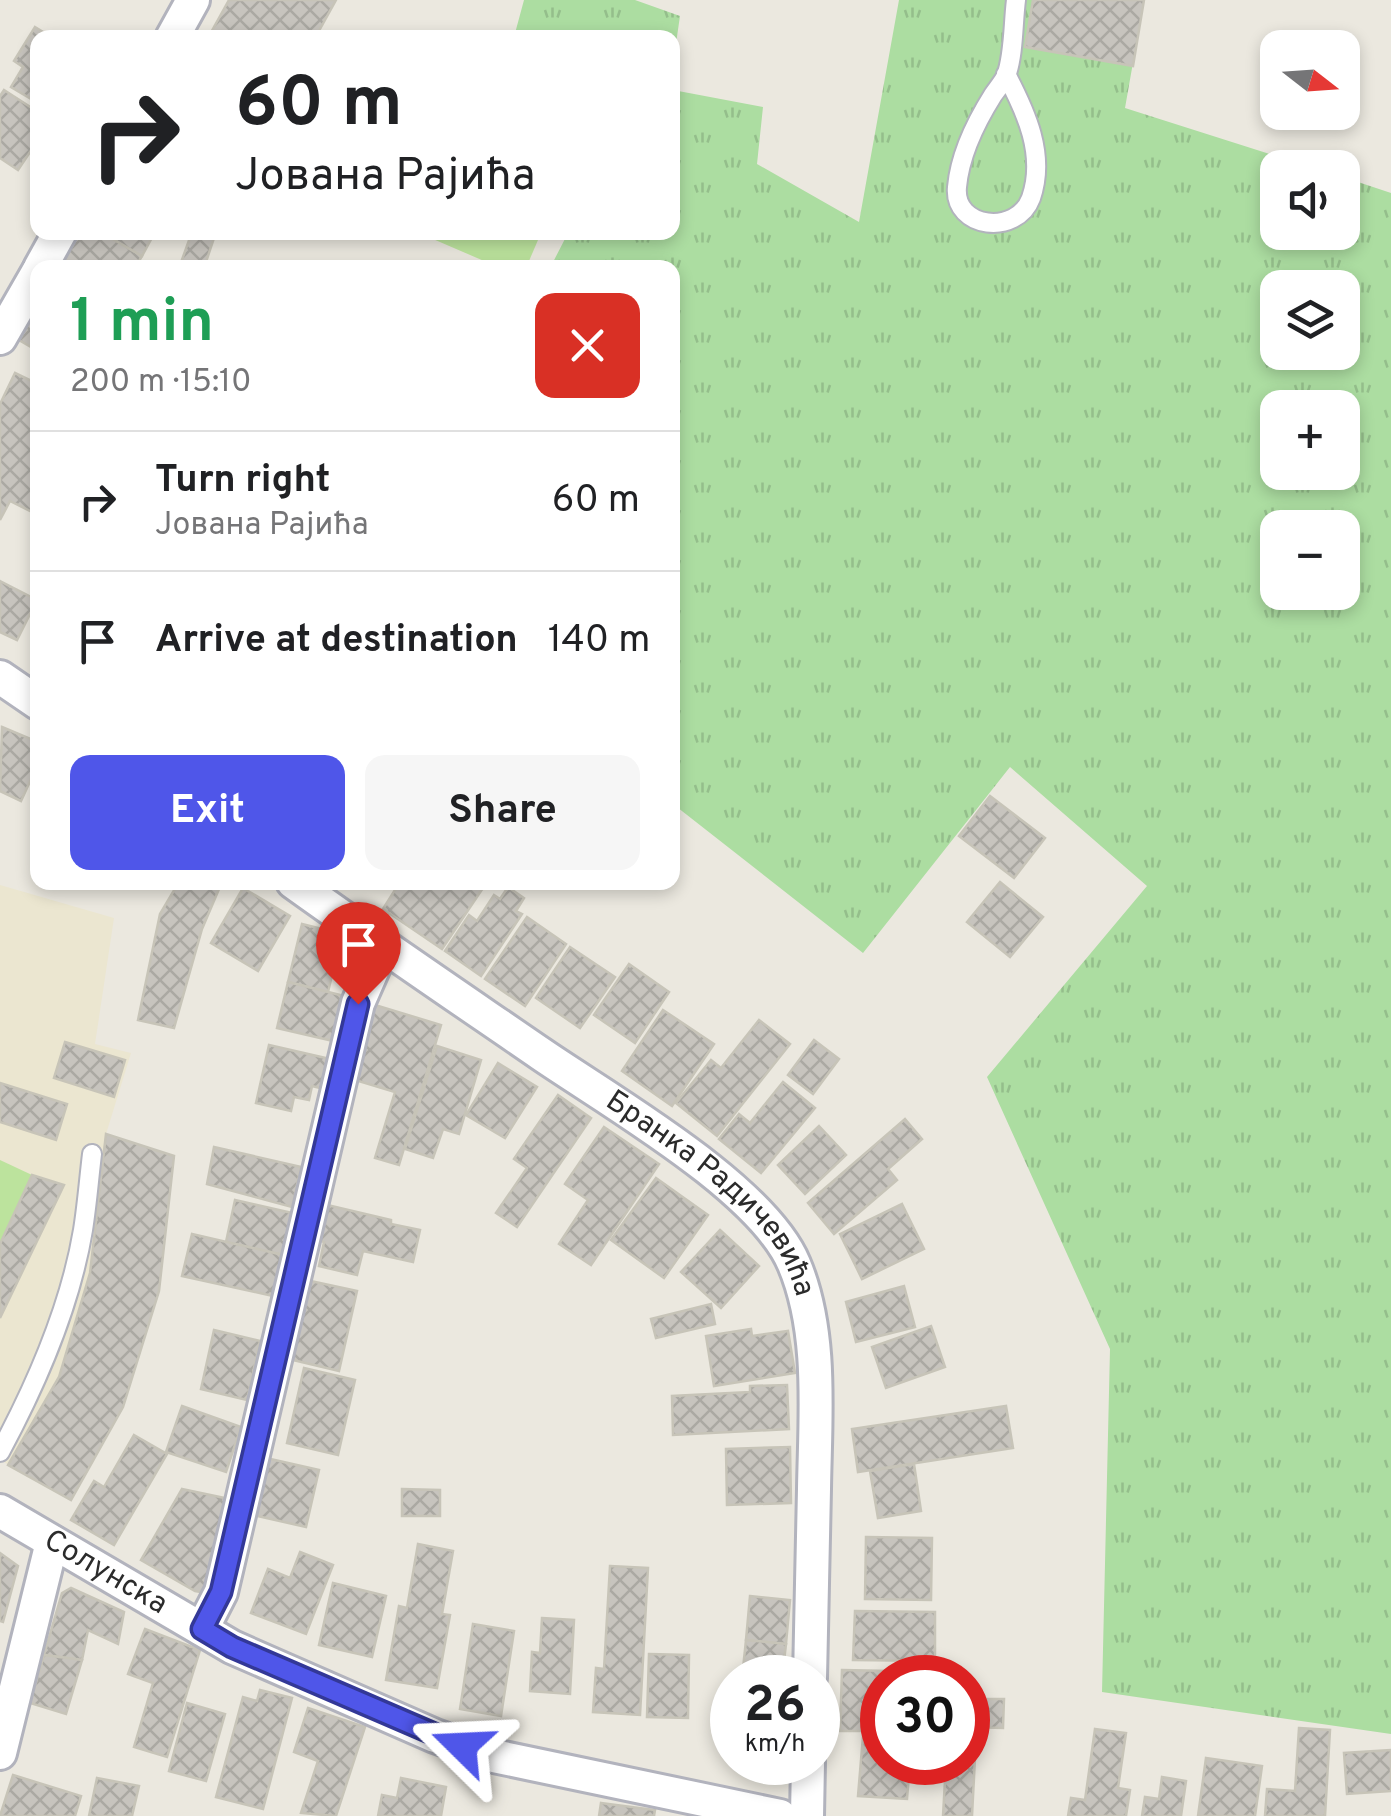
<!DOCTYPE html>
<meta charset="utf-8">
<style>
:root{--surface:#fff;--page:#f6f6f6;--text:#202124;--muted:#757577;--line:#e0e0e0;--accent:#4f56e9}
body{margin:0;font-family:Overpass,sans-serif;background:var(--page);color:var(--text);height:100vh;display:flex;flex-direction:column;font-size:38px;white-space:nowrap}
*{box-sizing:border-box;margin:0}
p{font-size:32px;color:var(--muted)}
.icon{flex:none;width:55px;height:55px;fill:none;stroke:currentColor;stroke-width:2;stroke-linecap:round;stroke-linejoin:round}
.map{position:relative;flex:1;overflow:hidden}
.drawer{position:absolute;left:30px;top:260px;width:650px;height:630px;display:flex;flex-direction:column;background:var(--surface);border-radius:20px;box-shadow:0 5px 15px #0003}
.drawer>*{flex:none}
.guide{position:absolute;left:30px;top:30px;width:650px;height:210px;border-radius:20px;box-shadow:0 5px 15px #0003;background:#fff;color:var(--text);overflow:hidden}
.needle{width:65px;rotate:107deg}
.fabs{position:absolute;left:1260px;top:30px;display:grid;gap:20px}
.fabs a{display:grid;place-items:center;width:100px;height:100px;border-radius:20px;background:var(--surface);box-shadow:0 5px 15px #0003;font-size:50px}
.speed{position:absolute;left:710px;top:1655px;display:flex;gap:20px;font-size:50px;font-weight:700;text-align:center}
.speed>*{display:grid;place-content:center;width:130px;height:130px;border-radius:50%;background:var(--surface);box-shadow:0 5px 15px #0003;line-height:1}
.speed small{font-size:25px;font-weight:400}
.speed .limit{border:15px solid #d22;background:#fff;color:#111}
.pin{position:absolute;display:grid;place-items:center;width:85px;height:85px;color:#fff;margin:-102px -42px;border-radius:50% 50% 50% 0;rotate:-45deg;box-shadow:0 0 10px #0007}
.pin .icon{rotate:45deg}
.me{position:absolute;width:110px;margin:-55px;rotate:291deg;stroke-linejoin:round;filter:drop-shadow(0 0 8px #0008)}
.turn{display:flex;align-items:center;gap:35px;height:210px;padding:0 40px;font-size:45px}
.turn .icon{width:130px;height:130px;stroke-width:2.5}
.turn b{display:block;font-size:70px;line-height:85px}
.round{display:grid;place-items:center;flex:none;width:105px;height:105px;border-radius:20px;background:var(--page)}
.overview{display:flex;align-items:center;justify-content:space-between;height:170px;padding:0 40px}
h1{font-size:60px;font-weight:700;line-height:75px;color:#1e9e55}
.primary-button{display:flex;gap:20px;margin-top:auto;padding:20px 40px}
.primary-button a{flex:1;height:115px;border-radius:20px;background:var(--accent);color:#fff;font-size:40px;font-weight:700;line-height:115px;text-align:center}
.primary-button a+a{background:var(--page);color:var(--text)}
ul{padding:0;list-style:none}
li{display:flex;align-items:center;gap:30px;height:140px;padding:0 40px;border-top:2px solid var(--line)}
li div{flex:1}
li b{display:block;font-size:38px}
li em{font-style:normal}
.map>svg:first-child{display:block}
.education{fill:#ebe6d0}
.grass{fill:url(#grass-tufts);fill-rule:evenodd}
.pitch{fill:#bce39d}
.building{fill:url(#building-cross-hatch);stroke:#c7c4b8;stroke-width:2.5}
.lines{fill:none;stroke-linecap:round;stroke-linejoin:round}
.lane-casing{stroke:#b2b3bd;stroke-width:22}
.street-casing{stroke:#b2b3bd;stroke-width:38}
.lane{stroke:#fff;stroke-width:18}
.street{stroke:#fff;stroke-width:32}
.route-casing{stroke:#333897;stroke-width:25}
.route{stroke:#4f56e9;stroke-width:18}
.labels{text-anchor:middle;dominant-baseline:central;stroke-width:9;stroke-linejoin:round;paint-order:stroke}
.street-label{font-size:30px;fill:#2b2b2b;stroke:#fff}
</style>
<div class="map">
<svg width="1391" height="1816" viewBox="0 0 1391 1816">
<defs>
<pattern id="grass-tufts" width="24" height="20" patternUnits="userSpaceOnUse" patternTransform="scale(2.5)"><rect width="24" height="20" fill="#acdda1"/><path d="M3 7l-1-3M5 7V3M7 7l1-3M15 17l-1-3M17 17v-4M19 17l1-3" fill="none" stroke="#94be8b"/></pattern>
<pattern id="building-cross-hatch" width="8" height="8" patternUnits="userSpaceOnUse" patternTransform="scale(2.5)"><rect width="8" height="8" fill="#c7c4be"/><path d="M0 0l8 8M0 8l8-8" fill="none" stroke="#aba9a3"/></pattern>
</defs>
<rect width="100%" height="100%" fill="#ebe8df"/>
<!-- education -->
<path class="education" d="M0,885l114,33 -19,126 36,9 -25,81 68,22 -15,135 -36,116 -52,93 -71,-40z"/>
<!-- grass -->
<g class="grass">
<path d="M524,0h111l45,16 -7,48 -1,-26 -158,-1z"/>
<path d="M899,0h245l-19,108 186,59 -33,1v64h64l1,-55 48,16v1541l-289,-42 8,-343 -123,-272 160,-191 -137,-119 -147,186 -190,-149 -1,-536h-122l18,-35 104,-1 1,-142 90,17 -6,57 102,58zM1278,288h64v64h-64zM1278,408h64v64h-64zM1278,528h64v64h-64z"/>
</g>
<!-- pitch -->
<g class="pitch">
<path d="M419,233h122l-15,35 -28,-1z"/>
<path d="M0,1160l32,15 -32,69z"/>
</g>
<!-- building -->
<g class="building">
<path d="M229,0h107l-21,38h-103l-3,-2z"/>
<path d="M1033,0h111l-11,66 -108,-19z"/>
<path d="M35,27l18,11h-15v65l-27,-16 12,-20 -9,-6z"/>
<path d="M4,90l34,22v28l-20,30 -18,-12v-62z"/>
<path d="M80,232h21l41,24 -7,12h-75z"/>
<path d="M101,232h54l-13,24z"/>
<path d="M192,232h24l-12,36h-25z"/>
<path d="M38,308v43l-19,-11z"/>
<path d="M15,373l23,11v56l-6,11 6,2v62l-28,-14 -10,19v-116z"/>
<path d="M0,581l37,19 -20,40 -17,-8z"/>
<path d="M2,727l36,15v22l-17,37 -21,-10z"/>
<path d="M990,796l55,42 -31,40 -55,-42z"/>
<path d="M165,882h57l-20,47 -28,99 -36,-8 22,-106 16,-27z"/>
<path d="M400,882h87l-45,67 -59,-40z"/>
<path d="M1000,882l43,35 -33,40 -43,-35z"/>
<path d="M508,887l16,11 -8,13 6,3 -41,62 -36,-25 24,-36 8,6 17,-26 6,4z"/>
<path d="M243,888l47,28 -32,55 -47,-28z"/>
<path d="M527,917l39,27 -41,62 -40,-27z"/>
<path d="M302,924l40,10 -14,58 -40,-10z"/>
<path d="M570,947l45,30 -35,51 -44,-30z"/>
<path d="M629,964l40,28 -34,51 -41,-28z"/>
<path d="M288,982l56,14 -11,45 -56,-13z"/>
<path d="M365,1002l76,23 -42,140 -24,-7 20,-66 -40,-12 8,-23 -14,-5z"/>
<path d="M663,1010l51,34 -42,62 -50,-35z"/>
<path d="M759,1020l31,24 -73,92 -41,-33 35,-43 10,8z"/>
<path d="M814,1040l25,19 -26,35 -25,-19z"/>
<path d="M65,1042l60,18 -11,37 -60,-19z"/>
<path d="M269,1045l61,14 -6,30 -12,-3 -3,14 -15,-3 -3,14 -35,-8z"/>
<path d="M437,1046l44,14 -22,74 -16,-5 -10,29 -28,-9z"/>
<path d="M498,1063l39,24 -32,51 -39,-23z"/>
<path d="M783,1082l32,26 -54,65 -42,-34 20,-25 11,9z"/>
<path d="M0,1083l67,21 -11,36 -56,-18z"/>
<path d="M558,1095l33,23 -74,109 -21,-14 31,-45 -13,-9z"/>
<path d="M905,1119l17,20 -34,30 9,11 -63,54 -26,-31z"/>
<path d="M819,1126l27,29 -41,39 -27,-29z"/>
<path d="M604,1127l55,37 -68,101 -32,-21 29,-44 -23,-16z"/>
<path d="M106,1134l68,22 -15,135 -36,116 -52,93 -63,-35 51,-88 31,-104z"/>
<path d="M214,1147l87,20 -9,40 -85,-23z"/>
<path d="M32,1175l32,10 -64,133v-74z"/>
<path d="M656,1178l52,37 -44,63 -53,-38z"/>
<path d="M235,1200l57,13 -9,42 -57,-13z"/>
<path d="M323,1204l68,16v4l29,6 -7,32 -50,-11 -6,24 -38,-9 5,-24 -9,-3z"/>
<path d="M902,1204l22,45 -62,30 -22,-45z"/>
<path d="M720,1230l39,36 -38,42 -40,-36z"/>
<path d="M192,1234l91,21 -10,41 -91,-20z"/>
<path d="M306,1280l51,11 -18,80 -50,-12z"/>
<path d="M904,1286l11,41 -59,15 -10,-40z"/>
<path d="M711,1304l4,20 -59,14 -5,-19z"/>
<path d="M931,1326l14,41 -59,21 -14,-41z"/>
<path d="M751,1329l1,7 36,-5 7,42 -81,13 -8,-50z"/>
<path d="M214,1330l46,11 -13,59 -46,-11z"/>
<path d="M304,1368l51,12 -17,75 -51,-12z"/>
<path d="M787,1385l2,44 -116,6 -1,-39 78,-4v-6z"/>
<path d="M182,1406l59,21 -15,45 -60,-20z"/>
<path d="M1006,1406l7,42 -155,24 -6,-43z"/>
<path d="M134,1435l33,19 -53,91 -43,-25 23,-39 10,6z"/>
<path d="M790,1447l1,56 -64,2 -1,-56z"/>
<path d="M266,1458l53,12 -13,57 -53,-12z"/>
<path d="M914,1464l7,47 -43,7 -8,-47z"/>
<path d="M182,1489l52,11 -27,93 -12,-2 -54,-31z"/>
<path d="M402,1489l38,1v26h-38z"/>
<path d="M866,1537l66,1 -1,62 -66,-1z"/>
<path d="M418,1544l35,7 -11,63 8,1 -13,73 -51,-8 13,-74 8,2z"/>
<path d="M300,1552l33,13 -27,69 -55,-21 17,-44 22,9z"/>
<path d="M0,1553l18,13 -15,56 -3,-1z"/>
<path d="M610,1566l38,2 -8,147 -47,-3 3,-44 8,1z"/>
<path d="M333,1583l53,13 -14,61 -53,-12z"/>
<path d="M71,1588l53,24 -6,32 -30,-14 -6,30 -38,-5 18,-62z"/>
<path d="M750,1596l40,4 -4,44 -40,-4z"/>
<path d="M855,1611l80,1v49l-82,-1z"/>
<path d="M542,1618l32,2 -4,74 -40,-3 2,-39 8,1z"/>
<path d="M473,1624l41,7 -13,85 -41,-7z"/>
<path d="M145,1629l55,21 -33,107 -33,-10 19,-64 -25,-9z"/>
<path d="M746,1640l40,4 -4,34h-40z"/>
<path d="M649,1654l40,1 -1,63 -41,-1z"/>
<path d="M44,1655l38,5 -16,54 -36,-11z"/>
<path d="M842,1670l49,1v7h-9v53h-42z"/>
<path d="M260,1690l32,8 -29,111 -47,-12 27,-100 14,4z"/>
<path d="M968,1699h36l-1,29 -35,-1z"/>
<path d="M187,1703l38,11 -19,67 -37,-10z"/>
<path d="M308,1708l57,19 -29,89 -35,-3 17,-52 -24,-9z"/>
<path d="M1299,1728l31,2 -5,86h-60l2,-27 28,2z"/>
<path d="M1095,1729l31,4 -8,55 12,2 -4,26h-58l3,-18 14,2z"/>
<path d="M863,1736l19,1v25h28l-3,37 -49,-3z"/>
<path d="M968,1739h8l-4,77h-29l3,-54h22z"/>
<path d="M1391,1750v41l-44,3 -3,-41z"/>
<path d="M1206,1758l56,8 -7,50h-57z"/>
<path d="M13,1775l68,21 -6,20h-75z"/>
<path d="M1162,1777l24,4 -5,35h-39l3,-19 14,2z"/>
<path d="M97,1778l42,8 -7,30h-43z"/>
<path d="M401,1778l45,9 -5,29h-63l4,-21 15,3z"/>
<path d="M601,1803l54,7 -1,6h-55z"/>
</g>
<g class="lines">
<defs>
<g id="lane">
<path d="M1006,74c20,38 40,81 25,124 -14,38 -78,31 -74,-11 3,-33 19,-65 36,-92 4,-6 10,-13 13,-19 8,-21 7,-53 10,-76"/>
<path d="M0,1452c37,-69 70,-144 83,-222 4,-25 6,-51 9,-76"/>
</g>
<g id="street">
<path d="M172,38l21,-38"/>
<path d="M40,268l20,-36"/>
<path d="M0,338l38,-66"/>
<path d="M0,677l38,26"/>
<path id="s1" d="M293,882c82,59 165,115 248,172 70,48 221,134 253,210 29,68 21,153 20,225 -1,63 -3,126 -4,189"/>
<path id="s2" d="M0,1511l232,136 203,89 54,19 291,61"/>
<path d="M202,1629l19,-37 137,-589 25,-57"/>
<path d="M0,1753l52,-211"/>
<path d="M807,1816l1,-54"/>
</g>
</defs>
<!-- lane casing -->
<use href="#lane" class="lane-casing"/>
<!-- street casing -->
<use href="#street" class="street-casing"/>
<!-- lane -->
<use href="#lane" class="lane"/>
<!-- street -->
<use href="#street" class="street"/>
</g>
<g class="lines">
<defs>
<path id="route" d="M358,1004l-137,588 -19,37 30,18 230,99"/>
</defs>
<!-- route casing -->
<use href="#route" class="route-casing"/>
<!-- route -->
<use href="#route" class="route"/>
</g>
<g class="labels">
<!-- street labels -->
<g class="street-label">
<text stroke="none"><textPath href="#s1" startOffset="525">Бранка Радичевића</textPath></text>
<text stroke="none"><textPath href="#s2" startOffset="122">Солунска</textPath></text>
</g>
</g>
</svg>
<div class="fabs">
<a><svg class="needle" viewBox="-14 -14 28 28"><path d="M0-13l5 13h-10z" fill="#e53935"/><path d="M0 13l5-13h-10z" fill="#757577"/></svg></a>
<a><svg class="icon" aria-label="sound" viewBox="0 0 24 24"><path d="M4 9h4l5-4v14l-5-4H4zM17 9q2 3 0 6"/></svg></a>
<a><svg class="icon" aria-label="layers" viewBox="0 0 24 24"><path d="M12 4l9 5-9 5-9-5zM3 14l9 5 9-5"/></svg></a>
<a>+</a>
<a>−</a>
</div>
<div class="speed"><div>26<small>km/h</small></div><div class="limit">30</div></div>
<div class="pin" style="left:358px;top:1004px;background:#d93025"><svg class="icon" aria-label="arrive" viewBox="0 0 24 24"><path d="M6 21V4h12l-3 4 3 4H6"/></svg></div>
<svg class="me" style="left:462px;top:1746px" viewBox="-20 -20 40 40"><path d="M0-17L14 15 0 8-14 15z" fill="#4f56e9" stroke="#fff" stroke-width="4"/></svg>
<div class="guide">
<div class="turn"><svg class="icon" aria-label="right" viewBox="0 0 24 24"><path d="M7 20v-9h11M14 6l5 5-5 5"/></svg><div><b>60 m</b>Јована Рајића</div></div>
</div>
<section class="drawer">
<div class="overview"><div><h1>1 min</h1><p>200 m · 15:10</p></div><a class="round" style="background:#d93025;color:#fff"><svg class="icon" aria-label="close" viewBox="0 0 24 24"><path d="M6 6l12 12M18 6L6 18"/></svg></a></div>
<ul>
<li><svg class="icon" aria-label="right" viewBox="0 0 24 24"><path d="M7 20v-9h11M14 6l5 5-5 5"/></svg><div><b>Turn right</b><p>Јована Рајића</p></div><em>60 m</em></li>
<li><svg class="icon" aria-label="arrive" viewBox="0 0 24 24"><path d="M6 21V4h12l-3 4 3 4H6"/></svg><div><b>Arrive at destination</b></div><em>140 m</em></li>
</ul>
<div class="primary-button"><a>Exit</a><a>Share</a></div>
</section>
</div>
